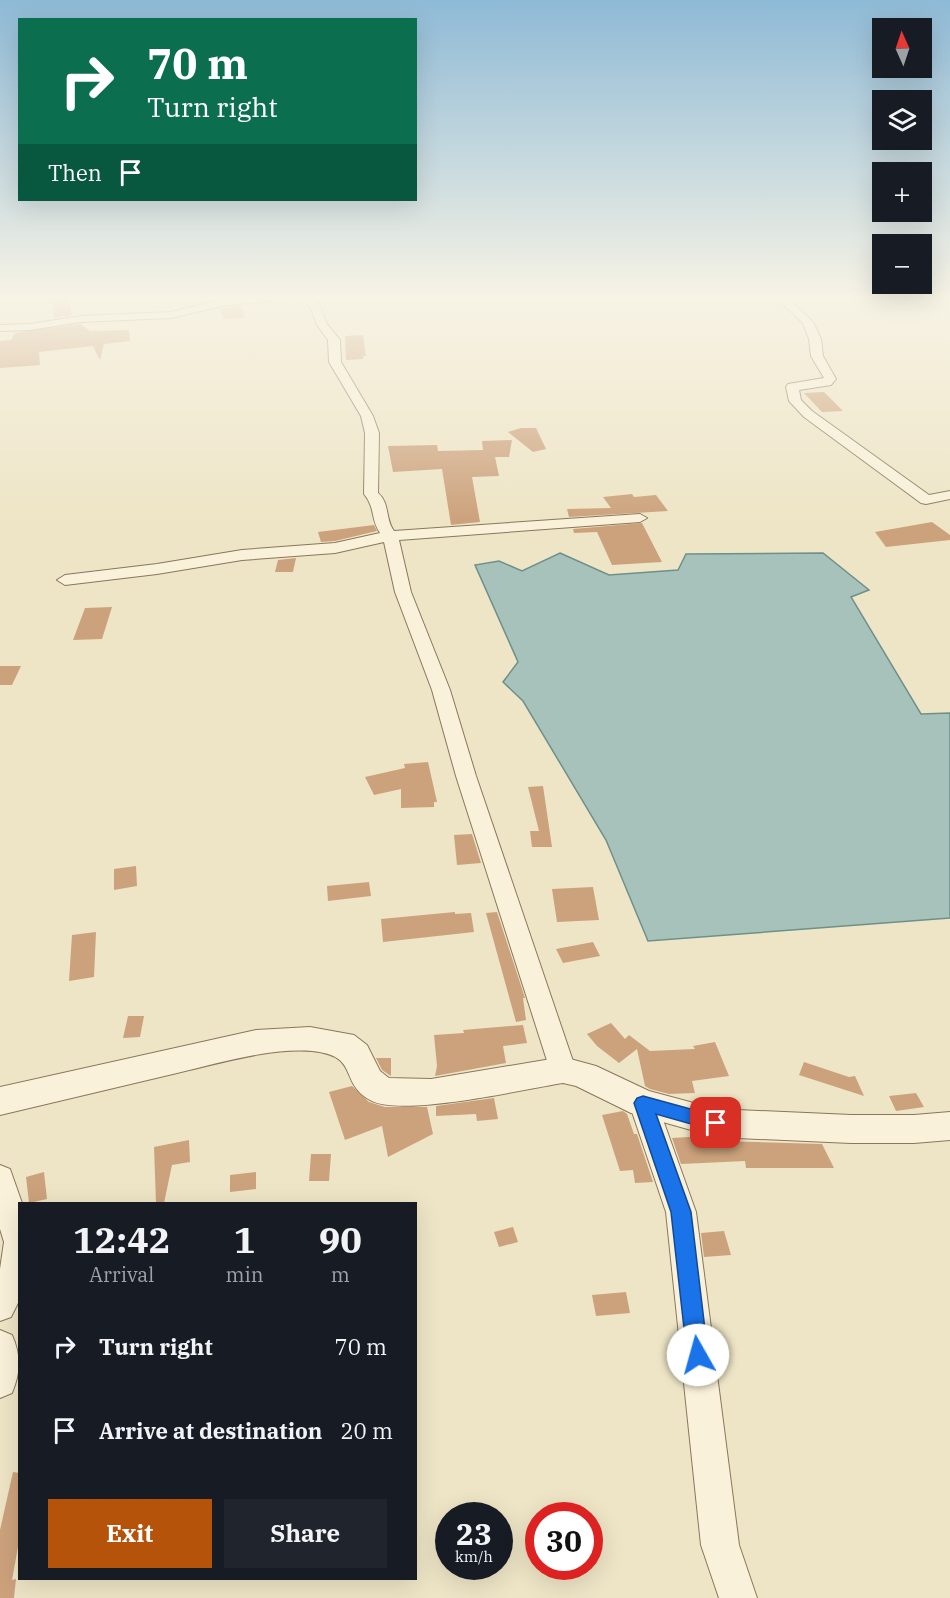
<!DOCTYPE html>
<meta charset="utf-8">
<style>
:root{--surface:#171b24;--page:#20242c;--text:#f1f3f6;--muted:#9ea1a6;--accent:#b45309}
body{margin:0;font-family:"IBM Plex Serif",serif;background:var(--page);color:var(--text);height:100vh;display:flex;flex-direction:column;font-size:22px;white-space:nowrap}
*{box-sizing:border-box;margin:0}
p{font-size:20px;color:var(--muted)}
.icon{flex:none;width:33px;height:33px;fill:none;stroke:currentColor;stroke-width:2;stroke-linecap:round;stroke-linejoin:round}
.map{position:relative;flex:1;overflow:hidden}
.drawer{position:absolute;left:18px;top:1202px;width:399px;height:378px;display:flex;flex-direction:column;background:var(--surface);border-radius:0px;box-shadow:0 6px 24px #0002}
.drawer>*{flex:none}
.top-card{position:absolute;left:18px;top:18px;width:399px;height:183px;border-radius:0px;box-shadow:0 6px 24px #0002;background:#0b6e4f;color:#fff;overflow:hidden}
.needle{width:39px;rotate:357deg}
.buttons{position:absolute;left:872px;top:18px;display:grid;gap:12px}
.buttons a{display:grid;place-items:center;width:60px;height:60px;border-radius:0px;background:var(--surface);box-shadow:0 6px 24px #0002;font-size:30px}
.speed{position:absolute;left:435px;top:1502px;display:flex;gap:12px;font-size:30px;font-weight:700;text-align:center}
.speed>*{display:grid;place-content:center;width:78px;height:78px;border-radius:50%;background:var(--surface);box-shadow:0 6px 24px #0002;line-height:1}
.speed small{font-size:15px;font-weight:400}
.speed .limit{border:9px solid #d22;background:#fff;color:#111}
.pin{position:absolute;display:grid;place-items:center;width:51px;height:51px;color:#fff;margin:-26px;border-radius:12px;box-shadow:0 3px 9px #0006}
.me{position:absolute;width:66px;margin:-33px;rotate:353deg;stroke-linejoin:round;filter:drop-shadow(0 0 4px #0008)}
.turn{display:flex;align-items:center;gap:21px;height:126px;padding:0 30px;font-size:27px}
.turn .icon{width:78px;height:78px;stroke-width:2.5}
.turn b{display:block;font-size:42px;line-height:51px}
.then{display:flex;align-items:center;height:57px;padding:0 30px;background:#0003;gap:12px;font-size:22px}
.eta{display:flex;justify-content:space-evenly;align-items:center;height:102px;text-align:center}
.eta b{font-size:36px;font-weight:700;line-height:42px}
.primary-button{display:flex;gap:12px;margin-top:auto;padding:12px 30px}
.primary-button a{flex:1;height:69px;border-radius:0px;background:var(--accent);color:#fff;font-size:24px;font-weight:700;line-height:69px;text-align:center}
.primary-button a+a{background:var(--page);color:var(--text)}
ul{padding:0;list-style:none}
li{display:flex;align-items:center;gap:18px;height:84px;padding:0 30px}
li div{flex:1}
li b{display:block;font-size:22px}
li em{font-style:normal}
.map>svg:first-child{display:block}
.water{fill:#a7c2bb;stroke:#6e908a;stroke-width:1.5}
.building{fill:#cca27c}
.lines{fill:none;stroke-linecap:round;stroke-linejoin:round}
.minor-casing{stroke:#89775c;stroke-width:2}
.tertiary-casing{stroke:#89775c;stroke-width:2}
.minor{fill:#f9f1d9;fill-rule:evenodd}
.tertiary{fill:#f9f1d9;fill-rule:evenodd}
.route{fill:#1a73e8;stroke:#114b97;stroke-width:1.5}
</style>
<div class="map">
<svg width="950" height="1598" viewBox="0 0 950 1598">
<rect width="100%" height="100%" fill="#eee5c6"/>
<!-- water -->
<path class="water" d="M560,553l49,22 69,-5 8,-16 137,-1 46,37 -18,7 70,117 29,-1v205l-302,23 -42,-101 -83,-139 -20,-19 15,-20 -43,-97 24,-4 23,10z"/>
<!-- building -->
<g class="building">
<path d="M70,297l1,18 -17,3 -1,-20z"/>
<path d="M241,306l4,12 -22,1 -3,-10z"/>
<path d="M80,324l10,7 39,-1 1,11 -26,3 -4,16 -7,-14 -54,6 1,13 -40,3v-27l11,-1 4,-7z"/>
<path d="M363,335l3,21h-3v3l-17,1 -1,-24z"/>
<path d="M824,392l19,19 -21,1 -18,-19z"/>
<path d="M521,428h15l10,21 -13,3 -25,-20z"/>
<path d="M512,440l-3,17h-14l4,19 -27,1 8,45 -29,3 -9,-56 -49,3 -5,-26 49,-1 1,6 45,-1 -1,-9z"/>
<path d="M632,494l2,3 22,-2 12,16 -99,6 -2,-8 44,-1 -8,-11z"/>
<path d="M932,522l18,13v5l-64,7 -11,-15z"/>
<path d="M642,523l20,39 -50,3 -15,-33 -23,1 -1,-4z"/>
<path d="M374,525l3,6 -42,10 -14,1 -3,-10z"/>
<path d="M296,558l-3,14h-18l3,-12z"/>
<path d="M112,607l-10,32 -29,1 12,-32z"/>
<path d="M0,666h21l-9,19h-12z"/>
<path d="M428,762l9,40h-3v5l-33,1v-19l-27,6 -9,-18 40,-9 -1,-4z"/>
<path d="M543,786l9,61h-20l-2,-16h9l-11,-44z"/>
<path d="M472,834l9,29 -24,2 -3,-30z"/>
<path d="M136,866l1,20 -23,4v-21z"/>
<path d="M369,882l2,14 -43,5 -1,-15z"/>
<path d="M593,887l6,33 -42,2 -5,-33z"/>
<path d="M455,912v2l16,-1 3,19 -91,10 -2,-23z"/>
<path d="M497,912l28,86h-2l3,22 -10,2 -30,-109z"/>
<path d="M96,932l-2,45 -25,4 3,-46z"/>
<path d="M593,942l7,14 -37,7 -7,-14z"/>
<path d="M128,1016h16l-4,21 -17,1z"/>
<path d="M611,1023l14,16 4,-4 21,16 45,-2 -2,-3 22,-4 14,34 -37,5 3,12 -26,1 -19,-5 -5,-3 -8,-37 -18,14 -22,-17 -10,-12z"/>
<path d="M523,1025l4,18 -24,3 3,17 -71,13 2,-10 -3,-31 30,-2 -1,-3z"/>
<path d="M376,1058h15v18l-9,-6z"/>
<path d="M804,1062l45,15 6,-1 9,20 -65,-21z"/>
<path d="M352,1086l17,16 16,5h42l6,27 -45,23 -6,-31 -37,14 -16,-48z"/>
<path d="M916,1093l8,14 -28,4 -7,-15z"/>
<path d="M494,1098l4,21 -21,2 -1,-7 -40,2v-10z"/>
<path d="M623,1111l4,3 7,20h3l16,48 -18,1 -2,-13 -13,1 -18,-56z"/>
<path d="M705,1136l20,5 97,3 12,24h-88l-1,-7 -64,3 -9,-26z"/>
<path d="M189,1140l1,22 -18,3 -8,38h-8l-2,-56z"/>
<path d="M311,1154h20l-2,27h-20z"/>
<path d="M44,1172l3,27 -18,4 -3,-26z"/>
<path d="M256,1172v17l-26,3v-17z"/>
<path d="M513,1227l5,15 -19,5 -5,-15z"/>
<path d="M724,1231l7,24 -27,2 -3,-24z"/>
<path d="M626,1292l4,21 -34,3 -4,-21z"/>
<path d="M13,1472l7,1v63l-8,44 4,-1 -2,19h-14v-68z"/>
</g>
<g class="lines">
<defs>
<g id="minor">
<path d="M246,297h34l-5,3 -53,6 -51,12 -90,4 -51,8 -30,1v-6l30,-1 51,-8 90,-4 51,-12z"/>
<path d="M294,297h14l11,7 8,20 13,16 1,22 32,54 6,17 -1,60c12,10 7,26 16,38l246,-17 7,4 -7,4 -241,18 12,52 39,98 26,86 100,294 -3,7 -10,4 -10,-4 -3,-7 -94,-294 -24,-86 -37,-98 -11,-50 -49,11 -93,7 -85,14 -92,11 -8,-5 8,-5 92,-11 85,-14 93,-7 45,-10c-10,-15 -4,-24 -16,-39l1,-61 -4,-17 -32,-54 -1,-22 -11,-15 -7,-19z"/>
<path d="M776,297h11l26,25 8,17 2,17 13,23 -5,6 -32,5 2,10 11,11 117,84 21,-4v8l-24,5 -5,-1 -117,-86 -15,-16 -3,-14 2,-3 36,-6 -13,-22 -2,-17 -6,-16z"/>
<path d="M643,1092l10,3 4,8 39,109 43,333 18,53h-38l-18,-53 -35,-333 -37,-109 4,-8z"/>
<path d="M0,1165l10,4 12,34h-2v96l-9,18 -11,4v-52l4,-27 -4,-13z"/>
<path d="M0,1330l12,5c9,21 9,36 0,58l-12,5z"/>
</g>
<path id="tertiary" d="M310,1027l44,8 13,10 13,26 9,7 42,1 132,-22 33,9 53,25 67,18 135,6h63l36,-3v28l-36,3h-63l-135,-6 -85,-24 -55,-27 -13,-3c-39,6 -162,35 -193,17 -32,-18 -9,-44 -58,-49 -45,-3 -91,12 -135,22 -59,14 -118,28 -177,42v-28l256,-57z"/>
</defs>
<!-- minor casing -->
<use href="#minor" class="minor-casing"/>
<!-- tertiary casing -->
<use href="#tertiary" class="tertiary-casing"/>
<!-- minor -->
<use href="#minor" class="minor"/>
<!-- tertiary -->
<use href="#tertiary" class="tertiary"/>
</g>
<!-- sky -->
<linearGradient id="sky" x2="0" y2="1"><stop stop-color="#8ebad6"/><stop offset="0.57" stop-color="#f7f3e5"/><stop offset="1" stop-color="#f7f3e5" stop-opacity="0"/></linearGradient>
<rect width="950" height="521" fill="url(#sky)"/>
<!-- route -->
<path class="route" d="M643,1096l73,20 7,2 2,5 -2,6 -7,2 -60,-17 35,98 17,143 -3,7 -7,3 -8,-3 -3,-7 -16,-143 -37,-109 3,-5z"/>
</svg>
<div class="buttons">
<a><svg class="needle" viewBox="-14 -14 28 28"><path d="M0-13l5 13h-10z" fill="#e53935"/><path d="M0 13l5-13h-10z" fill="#9ea1a6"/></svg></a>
<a><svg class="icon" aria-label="layers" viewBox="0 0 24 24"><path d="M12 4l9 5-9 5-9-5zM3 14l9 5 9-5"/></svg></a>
<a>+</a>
<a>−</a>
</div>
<div class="speed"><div>23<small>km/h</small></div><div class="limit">30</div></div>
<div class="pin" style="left:716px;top:1123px;background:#d93025"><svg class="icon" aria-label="arrive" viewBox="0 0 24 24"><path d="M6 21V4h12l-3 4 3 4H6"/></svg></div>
<svg class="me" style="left:698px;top:1355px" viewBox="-20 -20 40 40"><circle r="19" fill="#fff"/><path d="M0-13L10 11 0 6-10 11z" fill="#1a73e8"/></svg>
<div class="top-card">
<div class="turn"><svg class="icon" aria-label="right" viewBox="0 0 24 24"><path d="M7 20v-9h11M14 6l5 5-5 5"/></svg><div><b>70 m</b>Turn right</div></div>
<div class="then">Then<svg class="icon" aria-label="arrive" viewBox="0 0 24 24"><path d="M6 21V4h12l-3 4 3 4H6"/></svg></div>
</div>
<section class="drawer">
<div class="eta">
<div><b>12:42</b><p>Arrival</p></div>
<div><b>1</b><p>min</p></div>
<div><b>90</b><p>m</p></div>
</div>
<ul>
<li><svg class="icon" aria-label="right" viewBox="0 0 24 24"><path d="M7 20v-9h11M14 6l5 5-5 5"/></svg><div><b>Turn right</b></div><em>70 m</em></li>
<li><svg class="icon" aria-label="arrive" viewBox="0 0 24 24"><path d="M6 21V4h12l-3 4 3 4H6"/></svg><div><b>Arrive at destination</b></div><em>20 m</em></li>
</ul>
<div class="primary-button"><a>Exit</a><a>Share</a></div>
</section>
</div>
